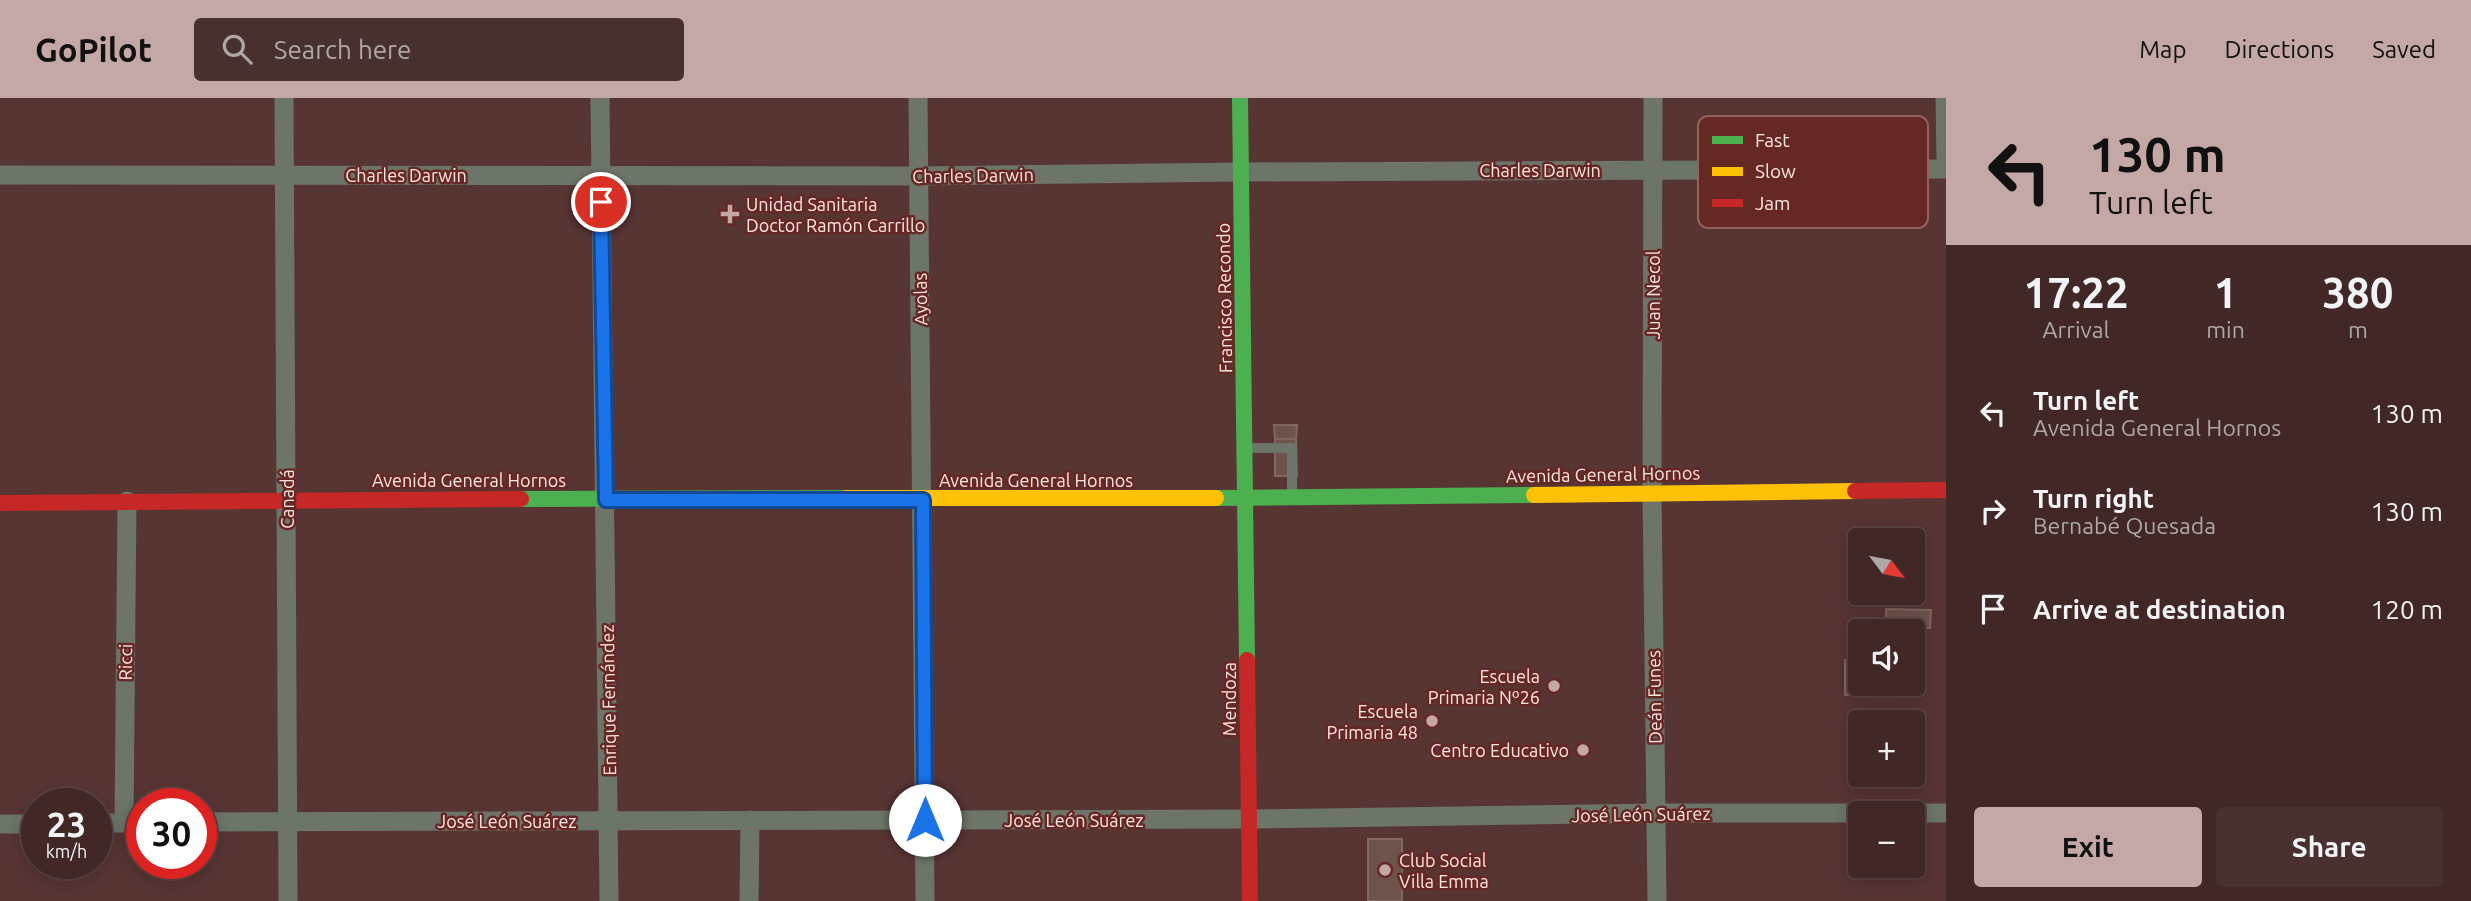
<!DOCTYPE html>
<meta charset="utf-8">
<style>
:root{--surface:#412826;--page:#48302e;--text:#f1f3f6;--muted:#aea6a7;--line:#5a4443;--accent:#c4a8a5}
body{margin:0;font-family:Ubuntu,sans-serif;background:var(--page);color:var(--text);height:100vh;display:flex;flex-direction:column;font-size:26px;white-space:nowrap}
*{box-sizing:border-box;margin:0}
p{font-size:23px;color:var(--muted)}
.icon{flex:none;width:38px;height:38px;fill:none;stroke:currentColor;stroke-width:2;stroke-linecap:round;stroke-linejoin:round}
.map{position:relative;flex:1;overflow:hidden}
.side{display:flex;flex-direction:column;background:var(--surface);width:525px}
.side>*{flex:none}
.top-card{background:#c4a8a5;color:#111;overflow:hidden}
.needle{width:46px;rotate:122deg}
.controls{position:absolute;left:1848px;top:430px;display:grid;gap:14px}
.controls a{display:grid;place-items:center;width:77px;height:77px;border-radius:7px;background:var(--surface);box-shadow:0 4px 18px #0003,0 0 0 2px var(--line);font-size:35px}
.speed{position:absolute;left:21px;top:690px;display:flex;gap:14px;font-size:35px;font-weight:700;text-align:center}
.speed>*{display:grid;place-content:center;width:91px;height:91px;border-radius:50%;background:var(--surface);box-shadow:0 4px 18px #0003,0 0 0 2px var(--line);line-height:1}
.speed small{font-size:18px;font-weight:400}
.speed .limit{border:10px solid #d22;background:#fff;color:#111}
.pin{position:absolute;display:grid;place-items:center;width:60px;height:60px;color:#fff;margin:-30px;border:4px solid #fff;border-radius:50%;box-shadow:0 2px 7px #0007}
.me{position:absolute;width:77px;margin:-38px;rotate:0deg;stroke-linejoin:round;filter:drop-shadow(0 0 5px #0008)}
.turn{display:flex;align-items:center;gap:24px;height:147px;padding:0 28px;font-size:32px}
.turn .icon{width:91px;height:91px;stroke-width:2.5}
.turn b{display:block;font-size:49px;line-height:60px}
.eta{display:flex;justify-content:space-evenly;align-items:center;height:119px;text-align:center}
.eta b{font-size:42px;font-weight:600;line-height:49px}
.action{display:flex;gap:14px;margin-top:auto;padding:14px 28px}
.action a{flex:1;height:80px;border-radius:7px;background:var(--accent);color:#111;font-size:28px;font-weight:600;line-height:80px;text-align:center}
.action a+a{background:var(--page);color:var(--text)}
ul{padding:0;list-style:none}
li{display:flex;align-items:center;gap:21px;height:98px;padding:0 28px}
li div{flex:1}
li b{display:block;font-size:26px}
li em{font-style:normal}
header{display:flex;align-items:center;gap:42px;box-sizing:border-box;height:98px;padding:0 35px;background:var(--accent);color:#111}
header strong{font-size:33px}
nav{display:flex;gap:38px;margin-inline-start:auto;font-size:24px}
.search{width:490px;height:63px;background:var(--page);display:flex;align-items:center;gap:18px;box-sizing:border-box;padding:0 24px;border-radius:7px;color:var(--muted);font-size:26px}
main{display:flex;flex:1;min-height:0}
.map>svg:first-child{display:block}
.building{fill:#6e534d;stroke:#826660;stroke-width:2}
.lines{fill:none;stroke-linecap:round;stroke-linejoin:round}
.lane{stroke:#6c7568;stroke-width:10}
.street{stroke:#6c7568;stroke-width:19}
.fast{stroke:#4caf50;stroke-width:16}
.slow{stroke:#ffc107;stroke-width:16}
.jam{stroke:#c62828;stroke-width:16}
.route-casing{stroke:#114b97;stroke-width:18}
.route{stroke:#1a73e8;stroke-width:12}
.poi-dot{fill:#c4a8a5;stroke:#662824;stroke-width:2.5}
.labels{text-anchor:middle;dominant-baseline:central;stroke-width:5;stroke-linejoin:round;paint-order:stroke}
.street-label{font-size:18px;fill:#fee6e3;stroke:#662824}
.poi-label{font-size:18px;fill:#fee6e3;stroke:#662824;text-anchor:end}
.key{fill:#662824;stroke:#94615d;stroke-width:2}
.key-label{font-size:19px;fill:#fee6e3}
</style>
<header>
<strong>GoPilot</strong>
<div class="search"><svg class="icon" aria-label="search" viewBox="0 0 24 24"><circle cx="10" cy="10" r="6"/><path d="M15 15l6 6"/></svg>Search here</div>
<nav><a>Map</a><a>Directions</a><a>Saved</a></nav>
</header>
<main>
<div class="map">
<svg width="1946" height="803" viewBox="0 0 1946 803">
<rect width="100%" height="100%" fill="#573533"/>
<!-- building -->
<g class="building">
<path d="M1274,327h23l-1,14h-21z"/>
<path d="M1275,341h21l1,37h-22z"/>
<path d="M1886,511l45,1 -1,18h-44z"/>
<path d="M1860,561v25h47v10l-62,1v-35z"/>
<rect x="1368" y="741" width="34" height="62"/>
</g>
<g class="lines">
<!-- lane -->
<path class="lane" d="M1247,350h45v49"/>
<!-- street -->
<g class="street">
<path d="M284,0l4,803"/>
<path d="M600,0l9,803"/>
<path d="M918,0l7,803"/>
<path d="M1653,0l-1,394 5,409"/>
<path d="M1945,0l1,61"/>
<path d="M0,77l918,1 323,-4 705,-3"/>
<path d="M201,724l1048,-3 407,-6h290"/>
<path d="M96,725h46"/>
<path d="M124,725l3,-322"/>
<path d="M0,726h37"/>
<path d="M749,803l1,-81"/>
</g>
<!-- fast -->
<g class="fast">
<path d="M1240,0l7,562"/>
<path d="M1216,400l318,-3"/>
<path d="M521,401l325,-1"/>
</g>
<!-- slow -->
<g class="slow">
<path d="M1534,397l321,-4"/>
<path d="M846,400h370"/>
</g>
<!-- jam -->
<g class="jam">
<path d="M1855,393l91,-1"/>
<path d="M0,405l521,-4"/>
<path d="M1247,562l3,241"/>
</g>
</g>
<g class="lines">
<defs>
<path id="route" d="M601,104l5,298h317l2,320"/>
</defs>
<!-- route casing -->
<use href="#route" class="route-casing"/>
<!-- route -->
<use href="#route" class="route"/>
</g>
<!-- markers -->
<g class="poi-dot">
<path d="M726.5 105.5h7v7h7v7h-7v7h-7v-7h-7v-7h7z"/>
<circle cx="1554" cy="588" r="7"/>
<circle cx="1432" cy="623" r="7"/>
<circle cx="1583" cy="652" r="7"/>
<circle cx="1385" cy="772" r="7"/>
</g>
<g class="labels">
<!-- street labels -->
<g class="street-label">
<text x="1540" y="72">Charles Darwin</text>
<text x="406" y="77">Charles Darwin</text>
<text transform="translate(973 77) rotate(-1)">Charles Darwin</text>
<text transform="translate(1653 197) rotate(-90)">Juan Necol</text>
<text transform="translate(1224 200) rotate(-91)">Francisco Recondo</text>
<text transform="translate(920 201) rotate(-91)">Ayolas</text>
<text transform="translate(1603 376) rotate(-1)">Avenida General Hornos</text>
<text x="469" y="382">Avenida General Hornos</text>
<text x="1036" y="382">Avenida General Hornos</text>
<text transform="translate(287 401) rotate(-90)">Canadá</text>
<text transform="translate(125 564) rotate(-89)">Ricci</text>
<text transform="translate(1654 599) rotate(-91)">Deán Funes</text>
<text transform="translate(1229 601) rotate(-90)">Mendoza</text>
<text transform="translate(608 602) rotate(-91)">Enrique Fernández</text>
<text transform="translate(1641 716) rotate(-1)">José León Suárez</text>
<text x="1074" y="722">José León Suárez</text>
<text x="507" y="723">José León Suárez</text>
</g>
<!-- poi labels -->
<g class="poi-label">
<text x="746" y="106" text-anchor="start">Unidad Sanitaria<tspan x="746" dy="21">Doctor Ramón Carrillo</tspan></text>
<text x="1540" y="578">Escuela<tspan x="1540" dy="21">Primaria Nº26</tspan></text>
<text x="1418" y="613">Escuela<tspan x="1418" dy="21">Primaria 48</tspan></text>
<text x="1569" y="652">Centro Educativo</text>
<text x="1399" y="762" text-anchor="start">Club Social<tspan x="1399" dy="21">Villa Emma</tspan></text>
</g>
</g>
<!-- legend -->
<rect x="1698" y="18" width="230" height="112" rx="10" class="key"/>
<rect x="1712" y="38" width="31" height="8" fill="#4caf50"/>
<rect x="1712" y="69" width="31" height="9" fill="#ffc107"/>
<rect x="1712" y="101" width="31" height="8" fill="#c62828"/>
<g class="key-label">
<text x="1755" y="49">Fast</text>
<text x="1755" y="80">Slow</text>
<text x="1755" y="112">Jam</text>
</g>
</svg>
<div class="controls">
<a><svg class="needle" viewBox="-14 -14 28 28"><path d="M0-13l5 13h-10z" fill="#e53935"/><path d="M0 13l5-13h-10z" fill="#aea6a7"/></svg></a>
<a><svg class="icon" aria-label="sound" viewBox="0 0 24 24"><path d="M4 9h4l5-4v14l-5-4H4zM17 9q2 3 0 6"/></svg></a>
<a>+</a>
<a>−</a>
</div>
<div class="speed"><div>23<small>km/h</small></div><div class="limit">30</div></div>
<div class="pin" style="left:601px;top:104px;background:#d93025"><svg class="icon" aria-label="arrive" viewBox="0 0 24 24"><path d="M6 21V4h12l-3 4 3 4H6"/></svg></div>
<svg class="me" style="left:925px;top:722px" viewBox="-20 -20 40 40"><circle r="19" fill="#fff"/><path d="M0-13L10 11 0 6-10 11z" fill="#1a73e8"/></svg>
</div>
<section class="side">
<div class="top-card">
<div class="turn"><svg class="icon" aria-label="left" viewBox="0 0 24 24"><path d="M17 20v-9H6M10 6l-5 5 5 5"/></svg><div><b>130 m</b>Turn left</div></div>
</div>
<div class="eta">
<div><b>17:22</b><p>Arrival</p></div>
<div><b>1</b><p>min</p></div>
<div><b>380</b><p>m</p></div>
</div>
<ul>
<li><svg class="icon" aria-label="left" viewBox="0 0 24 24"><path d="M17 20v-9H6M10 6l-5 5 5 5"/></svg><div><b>Turn left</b><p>Avenida General Hornos</p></div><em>130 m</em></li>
<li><svg class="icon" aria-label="right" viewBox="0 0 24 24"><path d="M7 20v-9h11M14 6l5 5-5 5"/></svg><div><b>Turn right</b><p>Bernabé Quesada</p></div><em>130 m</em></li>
<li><svg class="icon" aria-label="arrive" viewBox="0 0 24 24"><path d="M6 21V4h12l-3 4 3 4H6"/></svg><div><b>Arrive at destination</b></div><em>120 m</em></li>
</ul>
<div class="action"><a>Exit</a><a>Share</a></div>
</section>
</main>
